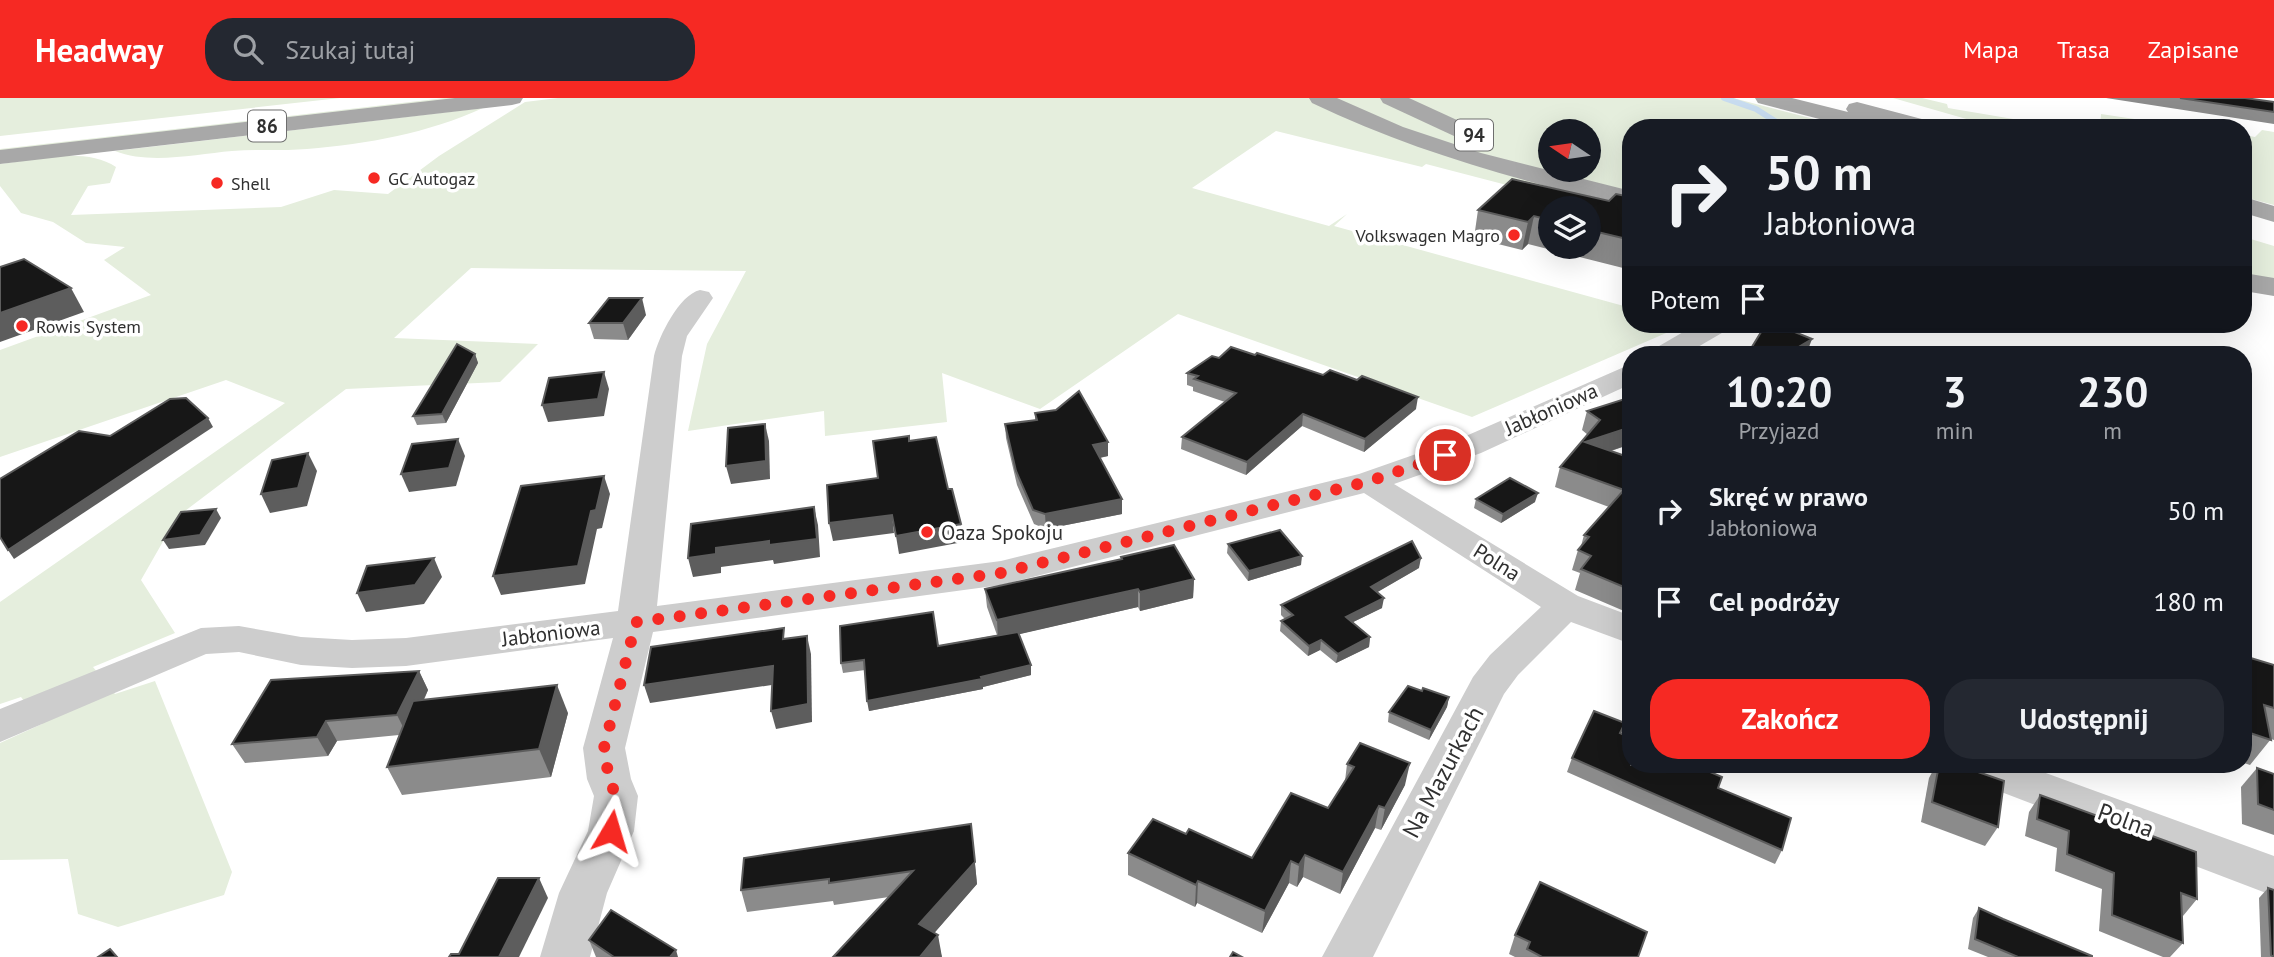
<!DOCTYPE html>
<html lang="pl">
<meta charset="utf-8">
<style>
:root{--surface:#171b24;--page:#242831;--text:#f1f3f6;--muted:#9ea1a6;--accent:#f62923}
body{margin:0;font-family:"PT Sans",sans-serif;background:var(--page);color:var(--text);height:100vh;display:flex;flex-direction:column;font-size:26px;white-space:nowrap}
*{box-sizing:border-box;margin:0}
p{font-size:23px;color:var(--muted)}
.icon{flex:none;width:38px;height:38px;fill:none;stroke:currentColor;stroke-width:2;stroke-linecap:round;stroke-linejoin:round}
.map{position:relative;flex:1;overflow:hidden}
.drawer{position:absolute;left:1622px;top:248px;width:630px;height:427px;display:flex;flex-direction:column;background:var(--surface);border-radius:28px;box-shadow:0 7px 28px #0002}
.drawer>*{flex:none}
.banner{position:absolute;left:1622px;top:21px;width:630px;height:214px;border-radius:28px;box-shadow:0 7px 28px #0002;background:#171b24;color:var(--text);overflow:hidden}
.needle{width:46px;rotate:283deg}
.controls{position:absolute;left:1538px;top:21px;display:grid;gap:14px}
.controls a{display:grid;place-items:center;width:63px;height:63px;border-radius:50%;background:var(--surface);box-shadow:0 7px 28px #0002;font-size:35px}
.pin{position:absolute;display:grid;place-items:center;width:60px;height:60px;color:#fff;margin:-30px;border:4px solid #fff;border-radius:50%;box-shadow:0 2px 7px #0007}
.me{position:absolute;width:77px;margin:-38px;rotate:7deg;stroke-linejoin:round;filter:drop-shadow(0 0 5px #0008)}
.turn{display:flex;align-items:center;gap:24px;height:147px;padding:0 28px;font-size:32px}
.turn .icon{width:91px;height:91px;stroke-width:2.5}
.turn b{display:block;font-size:49px;line-height:60px}
.then{display:flex;align-items:center;height:66px;padding:0 28px;background:#0003;gap:14px;font-size:26px}
.eta{display:flex;justify-content:space-evenly;align-items:center;height:119px;text-align:center}
.eta b{font-size:42px;font-weight:700;line-height:49px}
.action{display:flex;gap:14px;margin-top:auto;padding:14px 28px}
.action a{flex:1;height:80px;border-radius:28px;background:var(--accent);color:#fff;font-size:28px;font-weight:700;line-height:80px;text-align:center}
.action a+a{background:var(--page);color:var(--text)}
ul{padding:0;list-style:none}
li{display:flex;align-items:center;gap:21px;height:91px;padding:0 28px}
li div{flex:1}
li b{display:block;font-size:26px}
li em{font-style:normal}
header{display:flex;align-items:center;gap:42px;box-sizing:border-box;height:98px;padding:0 35px;background:var(--accent);color:#fff}
header strong{font-size:33px}
nav{display:flex;gap:38px;margin-inline-start:auto;font-size:24px}
.search{width:490px;height:63px;background:var(--page);display:flex;align-items:center;gap:18px;box-sizing:border-box;padding:0 24px;border-radius:28px;color:var(--muted);font-size:26px}
.map>svg:first-child{display:block}
.green{fill:#e5eedd;fill-rule:evenodd}
.lines{fill:none;stroke-linecap:round;stroke-linejoin:round}
.stream{stroke:#c8dcf0;stroke-width:6}
.minor{fill:#cdcdcd;fill-rule:evenodd}
.primary{fill:#a8a8a8;fill-rule:evenodd}
.wall{fill:#8b8b8b;fill-rule:evenodd}
.shaded-wall{fill:#5d5d5d}
.building{fill:#171717;stroke:#5d5d5d;stroke-width:2}
.route{stroke:#f62923;stroke-width:12;stroke-dasharray:0 21.6}
.poi-dot{fill:#f62923;stroke:#fff;stroke-width:2.5}
.labels{text-anchor:middle;dominant-baseline:central;stroke-width:7;stroke-linejoin:round;paint-order:stroke}
.far-poi-label{font-size:18px;fill:#303030;stroke:#fff;text-anchor:start}
.shield{fill:#fff;stroke:#6e6e6e;stroke-width:2}
.shield-label{font-size:19px;font-weight:bold;fill:#303030}
.street-label{font-size:21px;fill:#303030;stroke:#fff}
.poi-label{font-size:21px;fill:#303030;stroke:#fff;text-anchor:start}
.near-street-label{font-size:24px;fill:#303030;stroke:#fff}
</style>
<header>
<strong>Headway</strong>
<div class="search"><svg class="icon" aria-label="search" viewBox="0 0 24 24"><circle cx="10" cy="10" r="6"/><path d="M15 15l6 6"/></svg>Szukaj tutaj</div>
<nav><a>Mapa</a><a>Trasa</a><a>Zapisane</a></nav>
</header>
<div class="map">
<svg width="2274" height="859" viewBox="0 0 2274 859">
<rect width="100%" height="100%" fill="#fff"/>
<!-- green -->
<g class="green">
<path d="M0,0h340l-340,38z"/>
<path d="M445,0h31l-476,55v-4z"/>
<path d="M558,0h1175l116,30h-218v84l-109,-23 -96,-25 -4,3 -146,-36 -84,57 137,38 18,-12 -13,12 297,82v16h56l-215,93 -294,-103 -138,95 -98,-36 5,49 -122,14 -1,-25 -136,20 19,-87 39,-73 -275,-3 -77,70 144,6 -38,38 -154,7 -169,128 -36,63 34,53 -82,34 22,27 40,-13 77,191 -8,23 -106,32 -40,-13 -10,-55 -68,1v-117l42,-19 -21,-27 -21,7v-102l285,-199 -59,-23 -226,77v-107l151,-55 -47,-35 21,-13 -39,-4 -33,-21 -32,-9 -21,-27v-22c35,-4 85,-18 116,3l-6,16 -22,3 -17,29 210,-8 53,-17 54,4 51,-38 86,-54zM1550,33h39v39h-39z"/>
<path d="M1893,0h29l25,6 1,4 119,20h-69z"/>
<path d="M483,10c-55,25 -115,36 -176,41 -25,2 -50,0 -75,2 -36,3 -82,14 -117,0z"/>
<path d="M2101,16l94,14h-95z"/>
<path d="M2262,32l12,2v73l-30,-8v-62l11,2z"/>
<path d="M2244,139l30,9v35l-30,-5z"/>
</g>
<g class="lines">
<!-- stream -->
<path class="stream" d="M1724,0l32,11 30,19"/>
<!-- minor -->
<g class="minor">
<path d="M700,192l9,2 4,6 -26,38 -5,20 -25,250 344,-45 358,-87 100,-35 172,-75v20l-150,69 -87,31 184,112 53,20v28l-60,-22 -53,53 -14,19 -131,263h-51l151,-280 17,-22 51,-48 -177,-114 -363,92 -348,47 -28,116 6,31 7,17 -4,35 -27,62 -17,64h-50l19,-64 29,-62 6,-35 -7,-17 -4,-31 30,-110 -207,28 -54,2 -51,-3 -62,-13 -33,2 -206,88v-33l201,-81 38,-2 62,11 51,3 54,-2 212,-27 36,-255c5,-20 25,-61 46,-66z"/>
<path d="M1697,226h34l-4,6 -43,25h-34l4,-6z"/>
<path d="M1955,667h69l250,91v40l-312,-119z"/>
</g>
<!-- primary -->
<g class="primary">
<path d="M455,0h68l-3,5 -8,2 -512,59v-14z"/>
<path d="M1309,0h28l66,29 78,26 150,38v16c-110,-26 -217,-55 -319,-104z"/>
<path d="M1380,0h29l61,28 4,5 -4,5h-16l-71,-33z"/>
<path d="M1755,0h37l56,14 -2,-3 3,-5 8,-2 80,21 3,5h-38l-11,-3 2,3h-39l-96,-25z"/>
<path d="M2244,99l30,9v16l-30,-9z"/>
<path d="M2244,175l30,5v18l-30,-5z"/>
</g>
</g>
<!-- wall -->
<g class="wall">
<path d="M2106,0h139l29,4v22z"/>
<path d="M1631,99v73l-103,-26 -6,6 -48,-12 4,-28 131,-9zM1550,110h39v39h-39z"/>
<path d="M646,217l-18,25 -34,-1 -5,-16z"/>
<path d="M475,256l3,9 -32,60 -29,2 -4,-9z"/>
<path d="M1187,275l229,36 -52,43 -62,-26 -56,49 -65,-26 1,-12 43,-35 -32,-11v-4l-6,-2z"/>
<path d="M1631,299v47l-20,7 20,7v156l-56,-24 5,-17 -8,-3 6,-20 3,-4 3,-11 25,-28 -54,-20 5,-20 28,-32 -6,-5 5,-19z"/>
<path d="M1035,315l73,29v14l-8,2 22,56 -76,15 -12,-5 -17,-39 -11,-47 -1,-14 30,-4z"/>
<path d="M1476,401l59,3 -34,21 -27,-15z"/>
<path d="M1228,446l73,21 -53,16 -21,-28z"/>
<path d="M1121,459l73,22 -1,19 -53,13 -2,-4 -119,27 12,31v10l-48,12v2l-114,22 -4,-41 -22,3 -2,-10 156,-28 -10,-28 -2,-18 136,-30z"/>
<path d="M1419,470l-42,24 5,16 -29,14 17,15 -1,10 -33,16 -16,-13 -12,6 -28,-25 1,-10 4,-2 -4,-4v-10z"/>
<path d="M2244,558l30,9v75l-3,-1 -21,26 -6,-2z"/>
<path d="M419,573l9,19 -4,10 144,13 -17,64 -149,18 -15,-28 12,-32 -62,6 -9,15 -83,7 -13,-19z"/>
<path d="M1422,593l27,6 -2,10 -18,33 -41,-18 1,-10z"/>
<path d="M1625,625l-4,11 97,54 64,62 -7,14 -208,-92 5,-14z"/>
<path d="M1347,666l58,21 -24,45 -6,-2 -35,66 -37,-17 -6,10 -8,-4 -27,50 -65,-30 -2,4 -67,-32v-22l58,-19 66,24 76,-50 17,-27z"/>
<path d="M1936,667h22l40,62 -13,19 -64,-24 8,-44z"/>
<path d="M2257,670l17,6v61l-32,-11 -1,-37z"/>
<path d="M2040,697l157,104 -14,17 -1,-1 1,28 -13,14h-7l-64,-26 3,-42 -47,-18 2,-23 -32,-12 4,-24z"/>
<path d="M971,726l6,60 -43,49 8,24 -53,-60 -55,8 -1,-4 -86,11 -6,-22z"/>
<path d="M2268,790l6,69h-13l-2,-59z"/>
<path d="M1979,810l24,11 89,38h-104l-20,-8 5,-31z"/>
<path d="M1515,837l123,22h-123l-6,-3z"/>
<path d="M589,842l89,17h-82z"/>
</g>
<!-- shaded-wall -->
<g class="shaded-wall">
<path d="M1534,118l-6,28 -6,6 6,-28z"/>
<path d="M71,190l13,24 -84,30v-29z"/>
<path d="M642,200l4,17 -18,25 -5,-17z"/>
<path d="M1812,241l-6,16h-21z"/>
<path d="M475,256l3,9 -32,60 -4,-9z"/>
<path d="M604,274l5,17 -5,27 -56,6 -6,-17z"/>
<path d="M1418,299l-2,12 -52,43 1,-13z"/>
<path d="M1303,316l-1,12 -56,49 1,-13z"/>
<path d="M208,320l5,9 -199,132 -6,-9z"/>
<path d="M765,326l4,17 1,38 -39,5 -5,-18z"/>
<path d="M1631,329v17l-51,17 5,-19z"/>
<path d="M458,341l7,17 -9,30 -47,6 -8,-18z"/>
<path d="M1108,344v14l-15,3v-14z"/>
<path d="M308,355l9,18 -10,35 -37,7 -9,-19z"/>
<path d="M604,378l6,18 -8,34 -5,1 -12,55 -84,11 -8,-19 98,-65z"/>
<path d="M1538,395l-3,9 -34,21 2,-9z"/>
<path d="M1122,401v15l-76,15 -1,-15z"/>
<path d="M814,409l4,18 2,32 -46,7 -1,-4 -52,7v6l-28,4 -5,-19 28,-10z"/>
<path d="M216,411l5,9 -16,27 -36,4 -6,-9z"/>
<path d="M892,417l2,18 -61,8 -4,-18z"/>
<path d="M961,426l2,18 -64,12 -3,-18z"/>
<path d="M1302,458l-1,9 -53,16 1,-10z"/>
<path d="M434,460l8,19 -18,27 -58,8 -9,-19z"/>
<path d="M1421,460l-2,10 -50,29 2,-10z"/>
<path d="M1194,481l-1,19 -53,13v-19z"/>
<path d="M1138,491v18l-140,32 -1,-19z"/>
<path d="M1384,500l-2,10 -37,18 1,-9z"/>
<path d="M807,538l4,18 1,68 -36,7 -5,-18z"/>
<path d="M1370,539l-1,10 -33,16 2,-9z"/>
<path d="M1321,542l-1,10 -12,6 1,-10z"/>
<path d="M1031,567v10l-48,12v2l-114,22 -2,-10z"/>
<path d="M773,568l5,18 -128,19 -6,-18z"/>
<path d="M419,573l9,19 -21,45 -10,-20z"/>
<path d="M557,587l11,28 -17,64 -12,-28z"/>
<path d="M1449,599l-2,10 -18,33 2,-10z"/>
<path d="M326,623l11,20 -9,15 -11,-19z"/>
<path d="M1410,665l-5,22 -24,45 4,-22z"/>
<path d="M1379,708l-4,22 -35,66 3,-22z"/>
<path d="M971,726l6,60 -54,62 -4,-22z"/>
<path d="M1305,757l-2,22 -6,10 2,-22z"/>
<path d="M1291,763l-2,22 -27,50 3,-22z"/>
<path d="M539,780l9,20 -29,59h-20z"/>
<path d="M1198,783l-1,22 -2,4 1,-22z"/>
<path d="M938,837l4,22h-22z"/>
<path d="M676,852l2,7h-8z"/>
</g>
<!-- building -->
<g class="building">
<path d="M2180,0h65l29,4v10z"/>
<path d="M1512,81l97,22 7,-7 15,3v43l-42,-10v-22h-39v12l-16,-4 -6,6 -50,-12z"/>
<path d="M24,161l47,29 -71,25v-46z"/>
<path d="M609,200h33l-19,25h-34z"/>
<path d="M1766,226h9l37,15 -27,16h-38z"/>
<path d="M457,246l18,10 -33,60 -29,2z"/>
<path d="M1231,249l24,8 2,-2 66,22 7,-5 27,10 5,-4 56,21 -53,42 -62,-25 -56,48 -65,-25 54,-44 -42,-14 4,-3 -11,-3 25,-17 7,2z"/>
<path d="M604,274l-6,27 -56,6 7,-27z"/>
<path d="M1079,293l29,51 -15,3 29,54 -77,15 -12,-4 -17,-39 -11,-47 32,-4 -2,-7 21,-3z"/>
<path d="M1631,299v30l-46,15 46,16v132l-50,-21 10,-13 -13,-6 11,-13 -5,-2 40,-45 -64,-23 40,-47 -13,-9z"/>
<path d="M186,300l22,20 -200,132 -8,-13v-58l79,-48 31,5 60,-37z"/>
<path d="M765,326l1,37 -40,5 2,-38z"/>
<path d="M909,338v5l27,-4 12,52h4l9,35 -65,12 -4,-21 -63,8 -2,-38 51,-7 -5,-37z"/>
<path d="M458,341l-9,29 -48,6 11,-30z"/>
<path d="M308,355l-10,35 -37,6 11,-34z"/>
<path d="M604,378l-8,34 -5,1 -13,55 -85,10 28,-90z"/>
<path d="M1510,380l28,15 -35,21 -27,-15z"/>
<path d="M814,409l3,32 -48,6v-4l-53,7v6l-28,4 3,-34z"/>
<path d="M216,411l-16,26 -37,5 18,-28z"/>
<path d="M1280,432l22,26 -53,15 -21,-27z"/>
<path d="M1412,443l9,17 -50,29 13,11 -38,19 24,20 -32,17 -17,-14 -12,6 -28,-25 12,-6 -12,-10z"/>
<path d="M1174,447l20,34 -54,13 -2,-3 -141,31 -12,-31 137,-30 -1,-2z"/>
<path d="M434,460l-19,27 -58,8 10,-27z"/>
<path d="M933,514l5,34 80,-14 13,33 -50,12 1,2 -115,22 -3,-41 -23,3 -1,-37z"/>
<path d="M784,530l-1,11 24,-3 1,68 -37,7 2,-45 -129,19 7,-38z"/>
<path d="M2244,558l30,9v43l-10,-3 7,35 -27,-9z"/>
<path d="M419,573l-22,44 -71,6 -9,16 -85,7 39,-64z"/>
<path d="M557,587l-18,64 -152,18 26,-66z"/>
<path d="M1408,588l14,5 1,-3 26,9 -18,33 -42,-18z"/>
<path d="M1594,613l31,12 -5,10 11,5v27h63l28,12 -4,11 73,30 -9,32 -210,-92z"/>
<path d="M1360,645l50,20 -25,45 -6,-2 -36,66 -38,-17 -6,10 -8,-4 -26,50 -67,-30 -2,4 -68,-32 25,-34 33,15 3,-5 63,29 39,-65 37,15 26,-41 -7,-3z"/>
<path d="M1939,667h19l46,16 -6,46 -66,-25z"/>
<path d="M2257,670l17,6v36l-16,-6z"/>
<path d="M2040,697l156,57 1,47 -16,-6 2,50 -71,-28 2,-42 -47,-19 2,-23 -32,-12z"/>
<path d="M971,726l4,38 -56,62 19,11 -18,22h-87l80,-86 -84,12v-4l-88,11 3,-32z"/>
<path d="M498,780h41l-40,79h-50l2,-3h8z"/>
<path d="M1540,784l107,50 -9,25h-96l-15,-8 3,-7 -15,-7z"/>
<path d="M2268,790l6,2v67l-3,-2z"/>
<path d="M1979,810l24,11 89,37v1h-74l-43,-18z"/>
<path d="M611,812l65,40 -6,7h-56l-25,-17z"/>
<path d="M110,851l7,8h-19z"/>
<path d="M1233,854l9,5h-12z"/>
</g>
<g class="lines">
<!-- route -->
<path class="route" d="M611,733l5,-35 -7,-17 -5,-31 32,-126 365,-49 369,-92 75,-26"/>
</g>
<!-- markers -->
<g class="poi-dot">
<circle cx="374" cy="80" r="7"/>
<circle cx="217" cy="85" r="7"/>
<circle cx="1514" cy="137" r="7"/>
<circle cx="22" cy="228" r="7"/>
<circle cx="927" cy="434" r="7"/>
</g>
<g class="labels">
<!-- far-poi labels -->
<g class="far-poi-label">
<text x="388" y="80">GC Autogaz</text>
<text x="231" y="85">Shell</text>
<text x="1500" y="137" text-anchor="end">Volkswagen Magro</text>
<text x="36" y="228">Rowis System</text>
</g>
<!-- shield labels -->
<g class="shield">
<rect x="248" y="12.5" width="38" height="31" rx="5"/>
<rect x="1455" y="21.5" width="38" height="31" rx="5"/>
</g>
<g class="shield-label">
<text x="267" y="28">86</text>
<text x="1474" y="37">94</text>
</g>
<!-- street labels -->
<g class="street-label">
<text transform="translate(1551 311) rotate(-24)">Jabłoniowa</text>
<text transform="translate(1497 464) rotate(32)">Polna</text>
<text transform="translate(551 535) rotate(-7)">Jabłoniowa</text>
</g>
<!-- poi labels -->
<g class="poi-label">
<text x="941" y="434">Oaza Spokoju</text>
</g>
<!-- near-street labels -->
<g class="near-street-label">
<text transform="translate(1443 674) rotate(-62)">Na Mazurkach</text>
<text transform="translate(2126 722) rotate(20)">Polna</text>
</g>
</g>
</svg>
<div class="controls">
<a><svg class="needle" viewBox="-14 -14 28 28"><path d="M0-13l5 13h-10z" fill="#e53935"/><path d="M0 13l5-13h-10z" fill="#9ea1a6"/></svg></a>
<a><svg class="icon" aria-label="layers" viewBox="0 0 24 24"><path d="M12 4l9 5-9 5-9-5zM3 14l9 5 9-5"/></svg></a>
</div>
<div class="pin" style="left:1445px;top:357px;background:#d93025"><svg class="icon" aria-label="arrive" viewBox="0 0 24 24"><path d="M6 21V4h12l-3 4 3 4H6"/></svg></div>
<svg class="me" style="left:611px;top:733px" viewBox="-20 -20 40 40"><path d="M0-17L14 15 0 8-14 15z" fill="#f62923" stroke="#fff" stroke-width="4"/></svg>
<div class="banner">
<div class="turn"><svg class="icon" aria-label="right" viewBox="0 0 24 24"><path d="M7 20v-9h11M14 6l5 5-5 5"/></svg><div><b>50 m</b>Jabłoniowa</div></div>
<div class="then">Potem<svg class="icon" aria-label="arrive" viewBox="0 0 24 24"><path d="M6 21V4h12l-3 4 3 4H6"/></svg></div>
</div>
<section class="drawer">
<div class="eta">
<div><b>10:20</b><p>Przyjazd</p></div>
<div><b>3</b><p>min</p></div>
<div><b>230</b><p>m</p></div>
</div>
<ul>
<li><svg class="icon" aria-label="right" viewBox="0 0 24 24"><path d="M7 20v-9h11M14 6l5 5-5 5"/></svg><div><b>Skręć w prawo</b><p>Jabłoniowa</p></div><em>50 m</em></li>
<li><svg class="icon" aria-label="arrive" viewBox="0 0 24 24"><path d="M6 21V4h12l-3 4 3 4H6"/></svg><div><b>Cel podróży</b></div><em>180 m</em></li>
</ul>
<div class="action"><a>Zakończ</a><a>Udostępnij</a></div>
</section>
</div>
